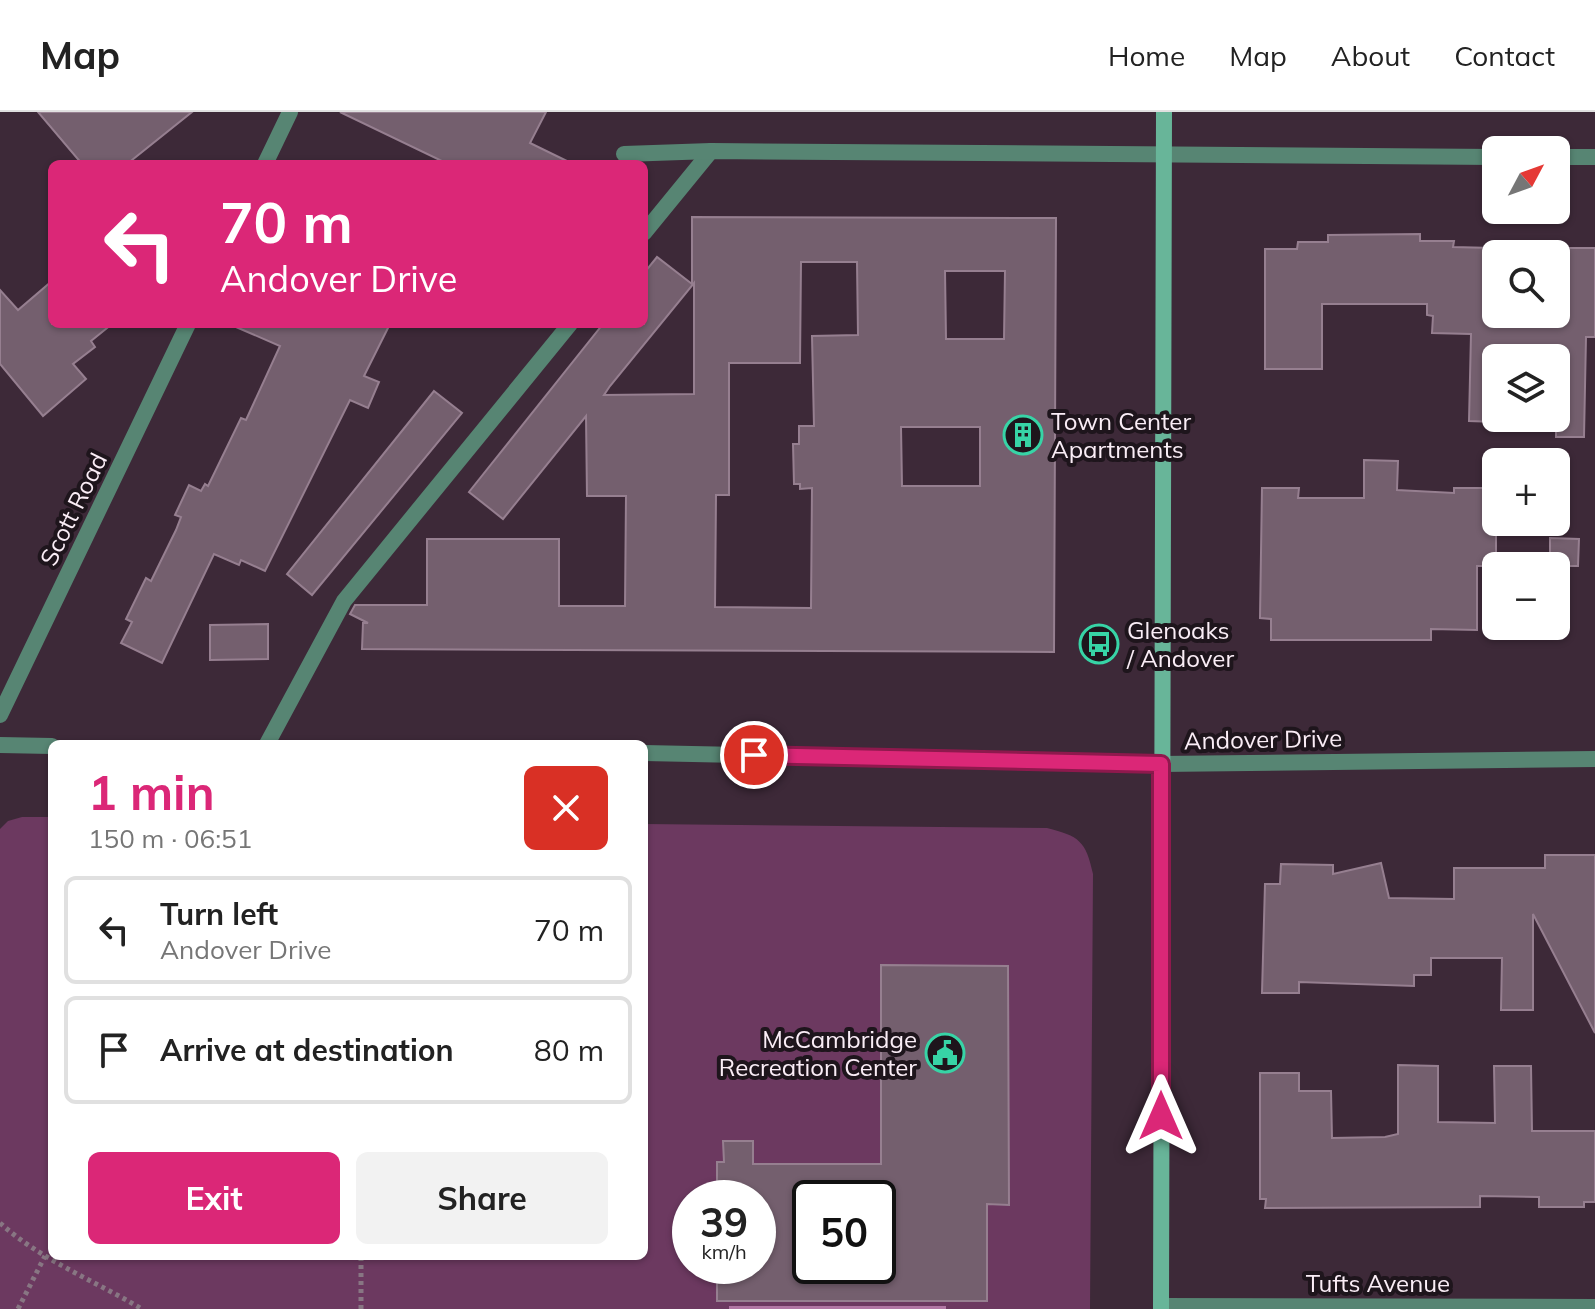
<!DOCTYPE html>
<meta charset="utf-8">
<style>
:root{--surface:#fff;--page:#f2f2f2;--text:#222;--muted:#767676;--line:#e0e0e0;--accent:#db2777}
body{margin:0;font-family:Mulish,sans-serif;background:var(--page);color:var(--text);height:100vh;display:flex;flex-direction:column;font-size:30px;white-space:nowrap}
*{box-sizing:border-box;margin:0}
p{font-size:26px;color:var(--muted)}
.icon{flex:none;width:44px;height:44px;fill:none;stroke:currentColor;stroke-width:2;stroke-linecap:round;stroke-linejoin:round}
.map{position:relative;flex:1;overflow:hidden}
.panel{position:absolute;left:48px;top:628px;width:600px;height:520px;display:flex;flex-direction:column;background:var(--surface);border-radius:12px;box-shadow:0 2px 6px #0004}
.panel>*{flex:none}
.hud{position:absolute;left:48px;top:48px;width:600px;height:168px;border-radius:12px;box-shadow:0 2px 6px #0004;background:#db2777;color:#fff;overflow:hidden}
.needle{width:52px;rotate:49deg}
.buttons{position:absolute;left:1482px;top:24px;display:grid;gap:16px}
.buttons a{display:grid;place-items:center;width:88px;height:88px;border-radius:12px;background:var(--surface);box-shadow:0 2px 6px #0004;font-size:40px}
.speed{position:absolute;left:672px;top:1068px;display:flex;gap:16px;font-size:40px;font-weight:700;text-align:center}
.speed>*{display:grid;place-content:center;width:104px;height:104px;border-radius:50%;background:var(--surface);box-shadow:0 2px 6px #0004;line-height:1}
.speed small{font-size:20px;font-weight:400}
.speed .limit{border:4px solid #111;border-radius:12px;background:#fff;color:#111}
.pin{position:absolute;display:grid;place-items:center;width:68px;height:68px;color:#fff;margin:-34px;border:4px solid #fff;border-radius:50%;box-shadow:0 2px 8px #0007}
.me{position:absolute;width:88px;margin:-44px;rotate:0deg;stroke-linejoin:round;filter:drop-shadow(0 0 6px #0008)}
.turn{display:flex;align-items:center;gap:28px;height:168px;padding:0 40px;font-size:36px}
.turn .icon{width:104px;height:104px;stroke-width:2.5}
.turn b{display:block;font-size:56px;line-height:68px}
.round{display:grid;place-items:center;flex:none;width:84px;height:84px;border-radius:12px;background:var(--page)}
.headline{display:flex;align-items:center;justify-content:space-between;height:136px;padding:0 40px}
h1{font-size:48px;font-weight:700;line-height:60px;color:var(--accent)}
.primary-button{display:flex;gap:16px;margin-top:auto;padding:16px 40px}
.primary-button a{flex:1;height:92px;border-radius:12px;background:var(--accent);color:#fff;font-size:32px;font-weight:700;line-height:92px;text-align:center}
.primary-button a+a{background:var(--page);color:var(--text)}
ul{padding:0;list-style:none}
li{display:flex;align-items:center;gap:24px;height:108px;margin:0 16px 12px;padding:0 24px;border:4px solid var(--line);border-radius:12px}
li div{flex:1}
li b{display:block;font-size:30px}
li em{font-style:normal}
header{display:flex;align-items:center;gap:48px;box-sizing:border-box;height:112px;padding:0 40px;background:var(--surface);border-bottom:2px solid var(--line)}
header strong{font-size:38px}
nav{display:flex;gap:44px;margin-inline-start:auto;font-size:28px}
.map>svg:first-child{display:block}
.green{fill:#6c3960;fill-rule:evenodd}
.water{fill:#924481;stroke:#b177a4;stroke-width:2}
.building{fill:#745f6e;stroke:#967f90;stroke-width:2;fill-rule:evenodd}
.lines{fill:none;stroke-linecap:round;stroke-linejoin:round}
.path{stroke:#887683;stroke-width:5;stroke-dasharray:4 4;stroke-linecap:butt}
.service{stroke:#578573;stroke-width:16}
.minor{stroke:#578573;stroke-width:16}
.secondary{stroke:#68b599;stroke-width:16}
.route-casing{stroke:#8e194d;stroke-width:20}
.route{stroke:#db2777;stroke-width:14}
.labels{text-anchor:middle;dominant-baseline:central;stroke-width:8;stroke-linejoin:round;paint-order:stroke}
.poi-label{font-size:24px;fill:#faedf6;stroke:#1e151c;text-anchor:start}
.street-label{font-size:24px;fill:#faedf6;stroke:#1e151c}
</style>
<header>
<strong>Map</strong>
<nav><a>Home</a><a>Map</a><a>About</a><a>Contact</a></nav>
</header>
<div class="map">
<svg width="1595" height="1197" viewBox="0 0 1595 1197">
<rect width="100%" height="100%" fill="#3d2938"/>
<!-- green -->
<path class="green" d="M22,705h30v439h592v-432l403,4c32,8 39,13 46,46l-3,435h-1090v-480l8,-8zM690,1086h68v68h-68zM810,1086h68v68h-68z"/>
<!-- water -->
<rect class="water" x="730" y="1195" width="215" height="2"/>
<!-- building -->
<g class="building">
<path d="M38,0h154l-65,52h-45z"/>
<path d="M340,0h206l-16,31 43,21h-125z"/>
<path d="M692,105l364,1 -2,434 -692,-3 1,-26h5l-18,-9 5,-9h72v-66h132v67h66l1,-110h-39l-1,-80 -83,103 -34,-27 134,-168h41v-51l13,-16 35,27zM801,150h56l1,73 -46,1 2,90h-15v18h-6l1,40h6v5l12,-1 -1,120 -96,-1 1,-112h13v-132h71zM945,159h60l-1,68h-58zM694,171v111l-90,1 6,-9zM901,315h79v59h-78z"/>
<path d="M1420,122v7h34l-1,6 40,1 -1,66h64v-66h39v89h-9l-2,100h-28v-79h-60v64l-27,-1 2,-87 -39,-1 1,-17 -6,-1v-11h-105v65h-57v-120h32l1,-7h30v-7z"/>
<path d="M52,169v43h60l-21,17 4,6 -22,17 13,15 -43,37 -43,-52v-74l18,20z"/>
<path d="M229,212h161l-26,52 15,6 -11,26 -18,-8 -85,171 -24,-11 -2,5 -25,-11 -52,109 -41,-20 11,-21 -6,-3 20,-41 5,3 25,-51 5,-13 -6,-2 14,-30 12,6 4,-7 3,2 33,-68 5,2 34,-74z"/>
<path d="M434,279l28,22 -150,182 -25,-21z"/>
<path d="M1364,348l34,1 -1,29 57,3v-5h42v78h-19v64l-46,-1v11h-160v-21l-11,-1 2,-130h37l-1,10h66z"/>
<path d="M1550,426l29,1 -1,27h-28z"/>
<path d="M268,512v35l-58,1v-35z"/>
<path d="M1545,743h50v178l-62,-119v96h-32l1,-52h-71v17h-17v11l-115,-4v11h-37l3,-109h15l1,-20 52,1v9l48,-11 8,35 65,1v-31h91z"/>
<path d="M881,853l127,1 1,239 -22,-1v97h-270v-35h41v-68h-41v-36h7l-1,-21h30v23h128zM810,1086h68v68h-68z"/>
<path d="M1398,953l40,1v56l57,1 -1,-57h37l1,65h63v71h-11v5h-45v-10l-59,-1v11l-215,1 1,-9h-6v-126h39v18h32l1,47 53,-1 13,-3z"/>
</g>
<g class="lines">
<!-- path -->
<g class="path">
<path d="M0,1111c41,37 95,58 142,86"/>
<path d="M18,1197l27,-53"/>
<path d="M361,1197v-53"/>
</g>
<!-- service -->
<g class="service">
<path d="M644,121l67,-82"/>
<path d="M267,632l77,-143 226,-277"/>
</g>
<!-- minor -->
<g class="minor">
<path d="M624,42l87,-3 785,6"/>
<path d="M1556,45h39"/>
<path d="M265,52l25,-52"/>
<path d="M0,603l188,-391"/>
<path d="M0,633l52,1"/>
<path d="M644,641l517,11 434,-5"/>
<path d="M1161,1194l434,1"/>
</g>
<!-- secondary -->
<path class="secondary" d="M1161,1197l3,-1197"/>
</g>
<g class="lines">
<defs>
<path id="route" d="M754,643l407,9v352"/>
</defs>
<!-- route casing -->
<use href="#route" class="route-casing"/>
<!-- route -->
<use href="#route" class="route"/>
</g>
<!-- icons -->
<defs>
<symbol id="building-ring" viewBox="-11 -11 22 22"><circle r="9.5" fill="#1e151c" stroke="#37d4a6" stroke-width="1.5"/><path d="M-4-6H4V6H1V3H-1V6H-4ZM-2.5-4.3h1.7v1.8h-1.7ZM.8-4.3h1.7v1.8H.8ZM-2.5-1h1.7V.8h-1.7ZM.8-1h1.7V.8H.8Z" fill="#37d4a6"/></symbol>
<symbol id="bus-ring" viewBox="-11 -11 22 22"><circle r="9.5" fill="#1e151c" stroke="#37d4a6" stroke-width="1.5"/><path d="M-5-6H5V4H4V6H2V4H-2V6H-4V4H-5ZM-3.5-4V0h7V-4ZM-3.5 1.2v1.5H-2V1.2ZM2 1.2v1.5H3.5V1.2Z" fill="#37d4a6"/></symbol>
<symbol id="civic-ring" viewBox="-11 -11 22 22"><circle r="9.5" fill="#1e151c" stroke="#37d4a6" stroke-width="1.5"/><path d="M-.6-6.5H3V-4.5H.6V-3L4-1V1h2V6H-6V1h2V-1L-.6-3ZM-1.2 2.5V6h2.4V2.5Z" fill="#37d4a6"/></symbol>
</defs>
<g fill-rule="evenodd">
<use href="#building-ring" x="1001" y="301" width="44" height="44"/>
<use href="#bus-ring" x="1077" y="510" width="44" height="44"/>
<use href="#civic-ring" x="923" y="919" width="44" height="44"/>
</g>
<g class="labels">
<!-- poi labels -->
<g class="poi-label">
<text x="1051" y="309">Town Center<tspan x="1051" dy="28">Apartments</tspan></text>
<text x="1127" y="518">Glenoaks<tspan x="1127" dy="28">/ Andover</tspan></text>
<text x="917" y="927" text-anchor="end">McCambridge<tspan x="917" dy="28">Recreation Center</tspan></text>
</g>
<!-- street labels -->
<g class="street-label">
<text transform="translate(73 397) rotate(-64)">Scott Road</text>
<text transform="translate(1263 627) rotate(-1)">Andover Drive</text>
<text x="1378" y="1171">Tufts Avenue</text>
</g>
</g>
</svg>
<div class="buttons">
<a><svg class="needle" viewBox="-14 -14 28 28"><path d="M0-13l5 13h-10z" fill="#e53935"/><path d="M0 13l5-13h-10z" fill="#767676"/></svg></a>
<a><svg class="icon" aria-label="search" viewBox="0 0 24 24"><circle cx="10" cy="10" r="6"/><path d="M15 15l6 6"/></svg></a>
<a><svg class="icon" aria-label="layers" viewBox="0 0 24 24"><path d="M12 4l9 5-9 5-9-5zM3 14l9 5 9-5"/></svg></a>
<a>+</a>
<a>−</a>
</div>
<div class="speed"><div>39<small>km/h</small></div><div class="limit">50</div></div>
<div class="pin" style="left:754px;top:643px;background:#d93025"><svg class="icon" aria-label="arrive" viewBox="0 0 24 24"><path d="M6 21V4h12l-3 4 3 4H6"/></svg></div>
<svg class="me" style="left:1161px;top:1004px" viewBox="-20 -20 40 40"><path d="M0-17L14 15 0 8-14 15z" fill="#db2777" stroke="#fff" stroke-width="4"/></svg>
<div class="hud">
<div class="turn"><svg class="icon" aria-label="left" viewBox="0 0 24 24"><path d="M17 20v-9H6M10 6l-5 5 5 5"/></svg><div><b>70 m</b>Andover Drive</div></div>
</div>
<section class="panel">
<div class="headline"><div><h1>1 min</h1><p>150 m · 06:51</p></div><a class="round" style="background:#d93025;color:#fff"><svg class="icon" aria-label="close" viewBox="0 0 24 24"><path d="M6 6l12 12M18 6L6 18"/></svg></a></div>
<ul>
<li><svg class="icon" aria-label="left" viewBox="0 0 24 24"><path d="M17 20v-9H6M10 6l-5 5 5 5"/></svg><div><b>Turn left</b><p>Andover Drive</p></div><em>70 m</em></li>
<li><svg class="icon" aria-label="arrive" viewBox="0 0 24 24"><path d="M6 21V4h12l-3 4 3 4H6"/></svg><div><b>Arrive at destination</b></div><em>80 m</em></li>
</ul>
<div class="primary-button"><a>Exit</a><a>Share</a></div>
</section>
</div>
